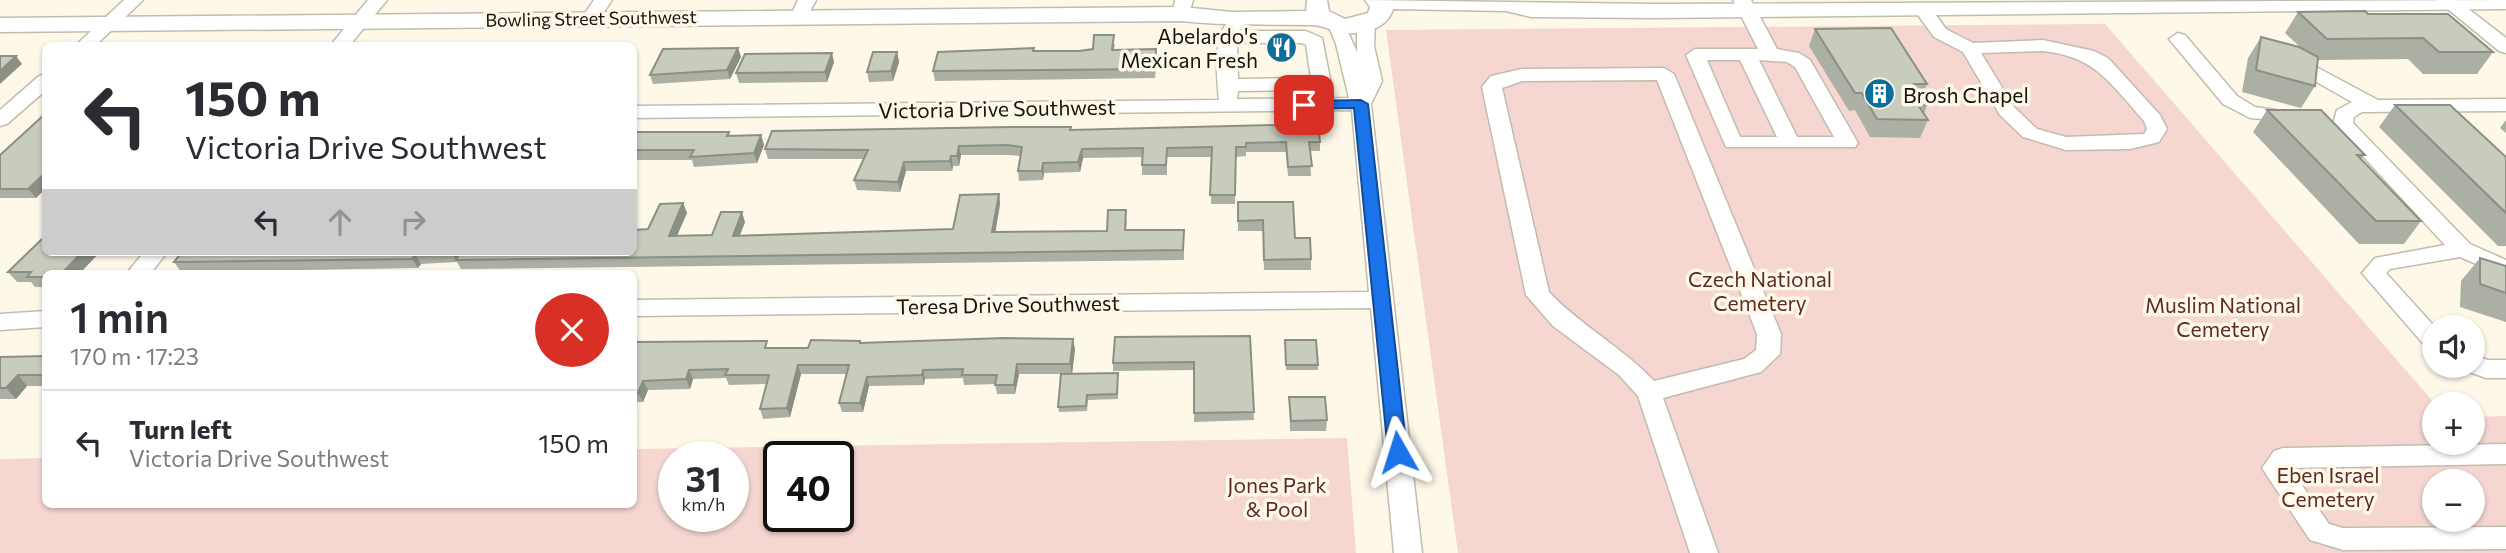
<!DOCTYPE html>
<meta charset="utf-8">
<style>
:root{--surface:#fff;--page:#f7f7f7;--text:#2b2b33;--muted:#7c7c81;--line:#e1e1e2}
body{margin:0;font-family:Commissioner,sans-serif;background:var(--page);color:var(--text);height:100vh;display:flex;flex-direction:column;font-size:26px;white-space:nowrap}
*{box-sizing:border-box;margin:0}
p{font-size:23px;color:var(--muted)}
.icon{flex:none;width:38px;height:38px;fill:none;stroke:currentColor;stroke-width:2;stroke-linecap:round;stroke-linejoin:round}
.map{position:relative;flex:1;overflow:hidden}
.details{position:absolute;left:42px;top:270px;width:595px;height:238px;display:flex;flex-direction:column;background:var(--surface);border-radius:10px;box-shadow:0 2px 5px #0004}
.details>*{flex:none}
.hud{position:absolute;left:42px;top:42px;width:595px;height:214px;border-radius:10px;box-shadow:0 2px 5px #0004;background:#fff;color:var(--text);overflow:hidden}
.buttons{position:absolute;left:2422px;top:315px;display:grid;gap:14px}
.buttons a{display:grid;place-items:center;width:63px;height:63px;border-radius:50%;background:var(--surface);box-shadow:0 2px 5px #0004;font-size:35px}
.speed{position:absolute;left:658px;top:441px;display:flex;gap:14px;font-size:35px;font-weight:700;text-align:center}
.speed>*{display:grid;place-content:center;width:91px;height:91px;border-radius:50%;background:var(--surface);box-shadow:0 2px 5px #0004;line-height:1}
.speed small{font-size:18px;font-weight:400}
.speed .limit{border:4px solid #111;border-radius:10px;background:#fff;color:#111}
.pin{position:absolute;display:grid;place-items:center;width:60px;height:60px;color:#fff;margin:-30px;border-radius:14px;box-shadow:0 4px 10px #0006}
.me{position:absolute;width:77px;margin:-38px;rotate:354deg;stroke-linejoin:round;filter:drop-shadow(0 0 5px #0008)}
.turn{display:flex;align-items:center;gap:24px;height:147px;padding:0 28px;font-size:32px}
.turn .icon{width:91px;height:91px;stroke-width:2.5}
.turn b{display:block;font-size:49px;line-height:60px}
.lanes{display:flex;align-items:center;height:66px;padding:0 28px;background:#0003;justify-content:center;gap:35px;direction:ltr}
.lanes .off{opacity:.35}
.round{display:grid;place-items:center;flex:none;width:74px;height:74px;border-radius:37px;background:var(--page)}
.overview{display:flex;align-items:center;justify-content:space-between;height:119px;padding:0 28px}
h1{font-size:42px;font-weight:600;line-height:52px}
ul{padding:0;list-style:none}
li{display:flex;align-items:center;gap:21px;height:105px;padding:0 28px;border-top:2px solid var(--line)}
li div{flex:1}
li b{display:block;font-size:26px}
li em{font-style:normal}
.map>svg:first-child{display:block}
.green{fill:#f5d6d1;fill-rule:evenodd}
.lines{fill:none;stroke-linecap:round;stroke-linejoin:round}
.minor-casing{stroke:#c2bcae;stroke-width:3}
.major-casing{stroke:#c2bcae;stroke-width:3}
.minor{fill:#fff;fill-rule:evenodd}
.major{fill:#fff;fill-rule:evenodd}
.wall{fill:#acafa3}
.shaded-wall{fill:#8c8f84}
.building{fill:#c8ccbd;stroke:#8c8f84;stroke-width:2}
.route{fill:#1a73e8;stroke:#114b97;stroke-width:2}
.labels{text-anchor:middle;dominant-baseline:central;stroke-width:7;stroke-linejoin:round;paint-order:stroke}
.far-street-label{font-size:18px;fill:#16140f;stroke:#fef8e8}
.poi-label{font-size:21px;fill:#16140f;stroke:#fef8e8;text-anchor:end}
.street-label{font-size:21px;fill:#16140f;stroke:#fef8e8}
.park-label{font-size:21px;fill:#5e2b24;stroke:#fef8e8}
</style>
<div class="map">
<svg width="2506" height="553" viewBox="0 0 2506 553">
<rect width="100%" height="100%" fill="#fef8e8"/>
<!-- green -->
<g class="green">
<path d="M2105,24l330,380 -1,39h39v-26l33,-1v137h-1048l-72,-523zM2434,481h39v39h-39z"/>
<path d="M1347,438l9,115h-1356v-94l45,-1 1,46h588v-55zM674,457h59v59h-59zM779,457h59v59h-59z"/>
</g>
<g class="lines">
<defs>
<g id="minor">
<path d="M124,0h19l-48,46h-20z"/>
<path d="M368,0h19l-38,46h-19z"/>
<path d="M594,0h18l-15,22h-12l-3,-4z"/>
<path d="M798,0h18l-10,19h-12l-3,-4z"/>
<path d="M1175,0h18l-5,18h-12l-3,-4z"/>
<path d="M1733,0h18l26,49 22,4 11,7 48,83 -3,4h-129l-40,-92 9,-6h63zM1707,60h33l37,77h-37zM1759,60l28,2 8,5 39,70h-37z"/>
<path d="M2437,0h20l49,38v15l-7,-2z"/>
<path d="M1922,3l6,1 18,25 27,14 70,-3 51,11 14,7 52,57 7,14 -8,13 -29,7 -64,1 -43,-13 -23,-22 -37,-63 -29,-15 -21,-29zM2043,51c52,5 68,33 101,70l3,8 -3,5 -78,3 -29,-8 -23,-22 -33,-54z"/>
<path d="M1235,19l9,5 -5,7h67l16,7 9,46 -10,6 -83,1 -1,8 112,-1 -13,-54 -8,-19 9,-5 6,1 14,31v-28l9,-5 9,5 -1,22 8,35 -11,23 51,449h-28l-23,-245 -737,8v-16l735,-8 -17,-182 -718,8v-12l585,-6c-2,-20 -8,-76 16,-81zM1237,43h65l4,2 5,33 -73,1z"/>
<path d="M2178,33l7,2 52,61 18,11 47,7 3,4 -3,4 -52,-4 -27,-14 -54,-65z"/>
<path d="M2290,53l88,47 128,-1v12l-144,1 -8,5 -1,6 117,121 36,16v17l-46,-20 -70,12 -4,4 49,54 -1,22 -8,-2 -64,-74 13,-15 70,-13 -112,-121 4,-14 15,-8 -69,-39 -2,-4 2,-4z"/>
<path d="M1664,68l10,6 107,260 -1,20 -19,18 -98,26 55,155h-28l-52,-157 -19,-21 -66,-49 -27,-31 -44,-208 9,-11 31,-7zM1657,80l100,254 -1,16 -12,9 -90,22c-32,-34 -73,-55 -105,-89l-47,-204 20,-7z"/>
<path d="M46,74v16l-39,34 -7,2v-16l39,-34z"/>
<path d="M144,252h23l-16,21h-24z"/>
<path d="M46,311v16l-46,3v-16z"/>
<path d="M2473,355l15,5h18v18h-20l-22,-8 -2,-4h11z"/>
<path d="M2506,444v20l-216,4 39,56 14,4 163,-1v22l-163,1 -33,-10 -48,-72 12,-17 9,-3z"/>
</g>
<path id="major" d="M1307,0h20l2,11 16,8 23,-6 2,-6 -5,-7 290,4 851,-4v9l-851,9 -124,-1 -25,-6 -113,-2c-5,17 -21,22 -38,24 -16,2 -28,-7 -42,-8 -44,-1 -87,1 -131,-4l-1182,11v-14l1182,-11 50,5 74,-1z"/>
</defs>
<!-- minor casing -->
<use href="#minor" class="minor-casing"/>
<!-- major casing -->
<use href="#major" class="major-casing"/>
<!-- minor -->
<use href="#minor" class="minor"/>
<!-- major -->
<use href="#major" class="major"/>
</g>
<!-- wall -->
<g class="wall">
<path d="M2298,12l70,2 125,38 -16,22h-54l-15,-15 -90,1 -3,26 -14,22 -59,-16 6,-34 13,-21 38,9 -14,-13z"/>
<path d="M1815,29l112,55 -5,12 5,9 -3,9 4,6 -8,18 -50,-1 -15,-27 -6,1 -40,-65z"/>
<path d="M1115,44l-1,6 43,9 -2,19 -220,3 -2,-10 101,-23v3h45l14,-2z"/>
<path d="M738,48l3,9 -11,22 -77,5 -3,-9z"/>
<path d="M897,52l2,10 -6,19 -24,1 -2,-10z"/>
<path d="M834,62l-7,20 -88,1 -3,-10z"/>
<path d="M2395,105l111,52v89h-8l-119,-119z"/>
<path d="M2267,110l98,45 -4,4 60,62 -17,23h-45l-106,-112z"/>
<path d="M46,113v75l-10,10h-36v-43z"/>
<path d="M2506,120v13l-6,-5z"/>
<path d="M1071,130l249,12v9h-10l1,25h-23l-2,-24h-40v4l-10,1 -1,47h-24l1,-47h-45v18h-25v-18l-59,1 -3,14 -36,1 -1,7 -24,1 -1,-10 2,-15 -12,-1h-47l-2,11h-6l-1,5h-46l-6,21 -43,-2 -3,-10 10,-21h-96l-3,-10z"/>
<path d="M634,132h95l1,4 31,-1 3,10 -7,18 -63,4 -2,-7h-58z"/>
<path d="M999,194l1,10 -5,28 112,-1 20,-11 -1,10h58v30l-723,9 -4,-7 -36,2 -3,4 -237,4 -7,-10 8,-10h452l14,-23 35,-26 4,10 -10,22h35l33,-13 -5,13 213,-6z"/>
<path d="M1238,202l57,36 16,21v11h-47l-1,-39h-25z"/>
<path d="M46,252h54l-20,21h-34v14h-11l-4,-5h-14l-9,-10z"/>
<path d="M2480,258l26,8v56l-46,-15 1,-26z"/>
<path d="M1250,336l4,84 -60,2v-52l-81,1v-8z"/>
<path d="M860,341l1,2 214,6 -3,25h-53l-4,20h-18l-2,-10 -31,1 -1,-7 -38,1 -1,6 -55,1 -6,26h-21l-3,-9 7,-29h-45l-11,43 -27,2 -3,-10 7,-25 -38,1 -3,-7 -33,1 -3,10 -42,1 -5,12h-9v-60l135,6h39z"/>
<path d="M1285,345l33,20v5h-32z"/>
<path d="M46,356v30h-19l-11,13h-16v-42z"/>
<path d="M1118,373v26l-30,1 -1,11 -28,1 -1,-5z"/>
<path d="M1289,397l38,23 -1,11h-36z"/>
</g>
<!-- shaded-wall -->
<g class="shaded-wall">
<path d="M738,48l3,9 -11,22 -3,-9z"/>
<path d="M897,52l2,10 -6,19 -2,-10z"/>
<path d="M832,53l2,9 -7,20 -2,-10z"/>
<path d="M16,56l6,8 -22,20v-13z"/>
<path d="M761,135l3,10 -7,18 -3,-10z"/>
<path d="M959,146l2,9 -2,11 -2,-10z"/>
<path d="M1082,149l1,9 -3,14 -2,-10z"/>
<path d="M951,156l2,10 -1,5 -2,-10z"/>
<path d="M904,162l2,9 -6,21 -2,-10z"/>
<path d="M1043,163l1,10 -1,7 -1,-9z"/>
<path d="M46,172v16l-10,10 -8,-9z"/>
<path d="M999,194l1,10 -6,37 -2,-9z"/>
<path d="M683,203l4,10 -14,32 -4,-9z"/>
<path d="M742,212l3,10 -9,23 -3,-9z"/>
<path d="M82,252h18l-20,21h-18z"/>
<path d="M452,252h11l-7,8 1,3z"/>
<path d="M415,254l6,10 -3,4 -6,-9z"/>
<path d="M1073,339l2,10 -3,25 -2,-10z"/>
<path d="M1017,364l2,10 -4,20 -1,-9z"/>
<path d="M798,365l3,9 -11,43 -3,-9z"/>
<path d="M689,370l4,9 -3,10 -4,-10z"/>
<path d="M923,370l2,9 -1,6 -2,-10z"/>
<path d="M18,375l9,11 -11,13 -10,-11z"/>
<path d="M867,377l2,9 -6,26 -3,-9z"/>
<path d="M643,381l5,9 -5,12 -5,-9z"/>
</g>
<!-- building -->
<g class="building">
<path d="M2365,11l3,3h80l45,38h-54l-16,-14 -96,1 -29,-27z"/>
<path d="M1891,28l36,56h-13l13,21h-9l10,15 -51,-1 -15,-26h-7l-40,-64z"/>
<path d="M1094,35h20l-2,15 44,-1 -1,20 -222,2 5,-19 96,-4 -1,3h46l14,-2z"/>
<path d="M2261,37l38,10 19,10 -3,29 -59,-16z"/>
<path d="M233,44h27l-2,2h-26z"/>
<path d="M738,48l-11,22 -77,5 13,-26z"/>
<path d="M873,52h24l-6,19 -24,1z"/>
<path d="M832,53l-7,19 -89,1 9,-19z"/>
<path d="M0,56h16l-16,15z"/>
<path d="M2395,105h55l56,52v56z"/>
<path d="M2267,110h54l44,45h-8l64,66h-45z"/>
<path d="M46,113v59l-18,17h-28v-34z"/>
<path d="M1318,124l2,18h-11l3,24 -24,1 -2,-25 -40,1v4h-10l-1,48h-25l2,-48 -45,1 -1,17h-24l1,-17 -61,1 -4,13 -35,1 -1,8h-24l4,-24 -15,-2 -48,1 -2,10h-6l-1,5 -46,1 -6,20 -44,-2 14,-30 -103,-1 7,-18 239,-4h60l-1,3z"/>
<path d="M634,132h95l-2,4 34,-1 -7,18 -64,4 4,-7h-60z"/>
<path d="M999,194l-7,38 115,-1 1,-21h18l-1,20h59l-1,20 -727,10 4,-8h174v-22l14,-1 12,-25 23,-1 -14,33 43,-1 9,-23h21l-9,24 220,-7 7,-34z"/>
<path d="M1238,202h55l2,36h15l1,21 -47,1 -1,-40 -25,1z"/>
<path d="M46,235v17h36l-20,21h-16v4h-19l4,-5h-23z"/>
<path d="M182,252h270l-37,2 -3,5 -238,3z"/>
<path d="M2480,258l26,8v27l-26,-9z"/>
<path d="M1250,336l4,76 -60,1v-51l-81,1 2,-26z"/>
<path d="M1004,338l69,1 -3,25h-53l-3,21h-19l2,-10h-35l1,-6 -40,1 -1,5 -55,2 -7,26h-21l10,-38h-51l-11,43 -27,1 9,-34h-44l3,-6 -39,1 -3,9 -43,2 -5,12h-4v-51l133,-1 -2,7h43l3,-8 49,1v2z"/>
<path d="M1285,340h31l2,25h-32z"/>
<path d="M46,356v19h-28l-12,13h-6v-31z"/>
<path d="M1118,373l-1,21 -30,1 -1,11 -28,1 3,-33z"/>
<path d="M1289,397h36l2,23 -36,1z"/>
</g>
<!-- route -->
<path class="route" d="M1361,100l7,4 39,348 -9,7 -10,-7 -34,-344 -50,1 -7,-4 7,-4z"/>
<!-- icons -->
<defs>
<symbol id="restaurant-disc" viewBox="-11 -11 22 22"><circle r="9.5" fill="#0f6d9b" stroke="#fef8e8"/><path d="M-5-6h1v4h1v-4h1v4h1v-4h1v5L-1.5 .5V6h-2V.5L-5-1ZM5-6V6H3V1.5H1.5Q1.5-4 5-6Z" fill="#fff"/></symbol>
<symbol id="building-disc" viewBox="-11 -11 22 22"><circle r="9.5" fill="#0f6d9b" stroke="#fef8e8"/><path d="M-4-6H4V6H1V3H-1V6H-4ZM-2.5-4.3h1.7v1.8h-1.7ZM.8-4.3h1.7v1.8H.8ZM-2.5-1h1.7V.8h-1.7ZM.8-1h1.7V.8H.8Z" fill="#fff"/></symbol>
</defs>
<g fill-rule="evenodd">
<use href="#restaurant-disc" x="1264" y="30" width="35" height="35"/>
<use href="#building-disc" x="1862" y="76" width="35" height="35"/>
</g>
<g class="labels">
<!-- far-street labels -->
<g class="far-street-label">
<text transform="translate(591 18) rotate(-1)">Bowling Street Southwest</text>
</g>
<!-- poi labels -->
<g class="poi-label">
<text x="1258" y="35">Abelardo's<tspan x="1258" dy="24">Mexican Fresh</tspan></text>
<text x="1903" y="94" text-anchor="start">Brosh Chapel</text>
</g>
<!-- street labels -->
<g class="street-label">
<text transform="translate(997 108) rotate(-1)">Victoria Drive Southwest</text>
<text transform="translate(1008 304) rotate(-1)">Teresa Drive Southwest</text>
</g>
<!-- park labels -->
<g class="park-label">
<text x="1760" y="278">Czech National<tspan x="1760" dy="24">Cemetery</tspan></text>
<text x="2223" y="304">Muslim National<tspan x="2223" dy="24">Cemetery</tspan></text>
<text x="2328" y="474">Eben Israel<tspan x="2328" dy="24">Cemetery</tspan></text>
<text x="1277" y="484">Jones Park<tspan x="1277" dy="24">&amp; Pool</tspan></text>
</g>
</g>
</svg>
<div class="buttons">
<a><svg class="icon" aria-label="sound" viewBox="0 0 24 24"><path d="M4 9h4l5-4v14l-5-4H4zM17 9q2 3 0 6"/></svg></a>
<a>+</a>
<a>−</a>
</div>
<div class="speed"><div>31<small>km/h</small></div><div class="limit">40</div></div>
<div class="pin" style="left:1304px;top:105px;background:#d93025"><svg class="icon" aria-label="arrive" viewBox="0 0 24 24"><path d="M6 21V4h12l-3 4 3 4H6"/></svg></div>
<svg class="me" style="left:1398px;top:452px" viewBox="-20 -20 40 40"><path d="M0-17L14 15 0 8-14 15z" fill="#1a73e8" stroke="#fff" stroke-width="4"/></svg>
<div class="hud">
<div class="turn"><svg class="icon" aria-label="left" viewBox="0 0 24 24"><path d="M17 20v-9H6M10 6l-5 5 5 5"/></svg><div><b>150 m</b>Victoria Drive Southwest</div></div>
<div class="lanes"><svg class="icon" aria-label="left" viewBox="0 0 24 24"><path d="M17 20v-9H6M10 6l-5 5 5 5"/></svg><svg class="icon off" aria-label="ahead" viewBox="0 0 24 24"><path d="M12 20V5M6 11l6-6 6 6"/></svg><svg class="icon off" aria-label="right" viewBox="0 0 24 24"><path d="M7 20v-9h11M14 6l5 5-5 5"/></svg></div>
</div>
<section class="details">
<div class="overview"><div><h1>1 min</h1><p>170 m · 17:23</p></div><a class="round" style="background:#d93025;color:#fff"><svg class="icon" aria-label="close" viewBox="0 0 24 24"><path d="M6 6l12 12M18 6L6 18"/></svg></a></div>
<ul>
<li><svg class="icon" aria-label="left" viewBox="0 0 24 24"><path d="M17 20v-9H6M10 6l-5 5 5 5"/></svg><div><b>Turn left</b><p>Victoria Drive Southwest</p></div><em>150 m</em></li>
</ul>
</section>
</div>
